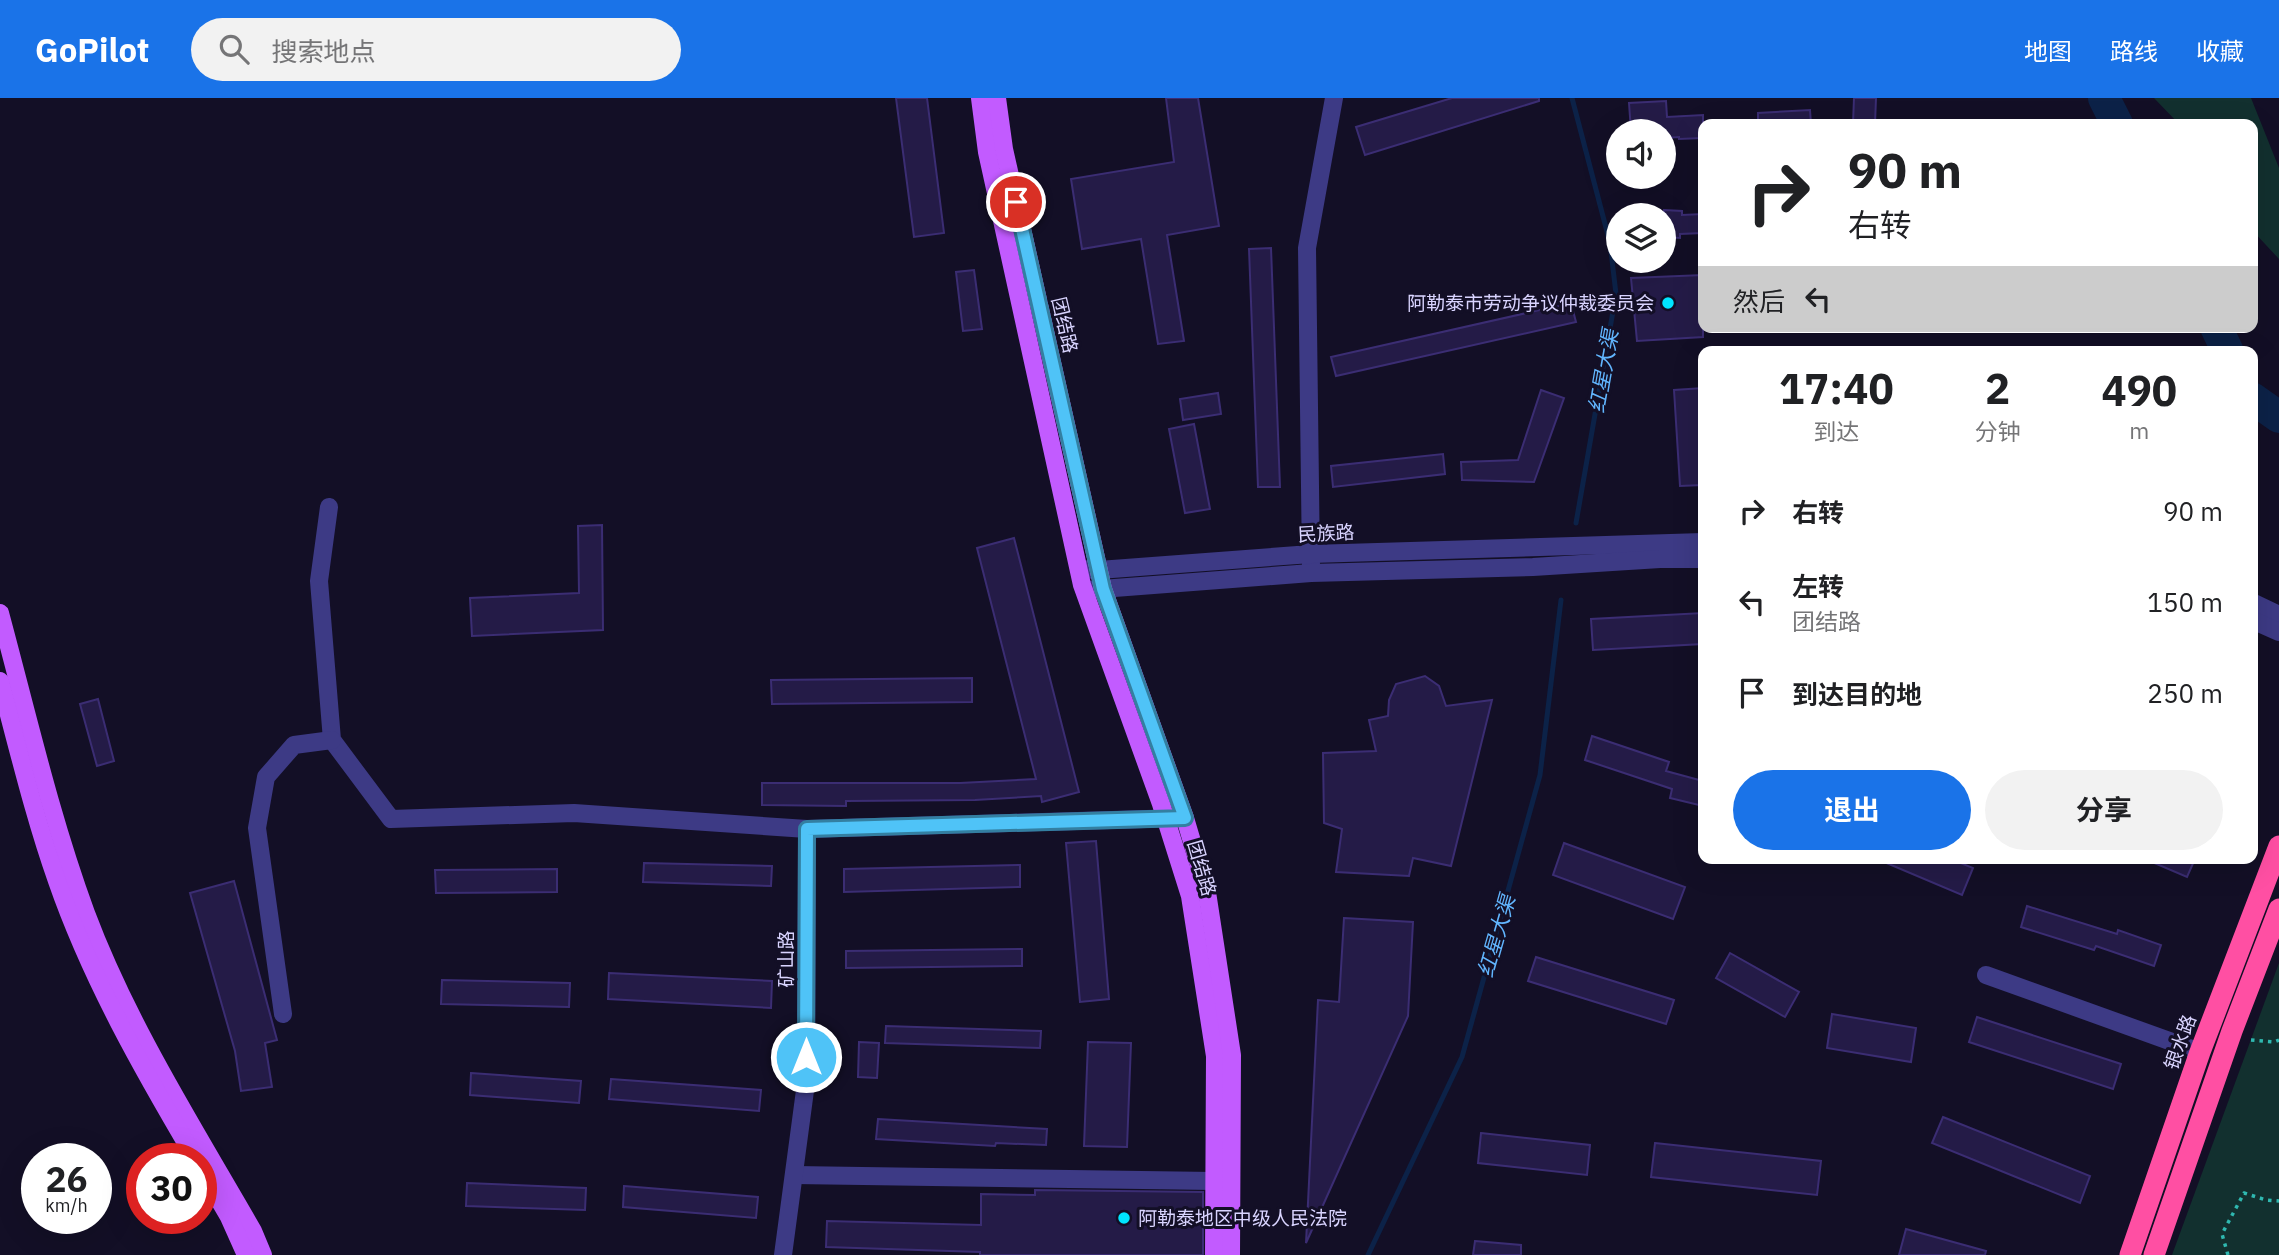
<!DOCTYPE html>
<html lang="zh">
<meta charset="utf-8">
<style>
:root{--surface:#fff;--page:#f2f2f2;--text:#202124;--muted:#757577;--accent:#1a73e8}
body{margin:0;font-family:"IBM Plex Sans","Noto Sans SC",sans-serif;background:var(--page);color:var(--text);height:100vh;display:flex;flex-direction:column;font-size:26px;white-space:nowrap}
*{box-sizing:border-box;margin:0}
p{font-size:23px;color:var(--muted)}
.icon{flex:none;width:38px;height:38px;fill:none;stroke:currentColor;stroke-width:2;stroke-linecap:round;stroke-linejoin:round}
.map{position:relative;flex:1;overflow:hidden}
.drawer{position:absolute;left:1698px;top:248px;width:560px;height:518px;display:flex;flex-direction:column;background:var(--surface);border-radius:14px;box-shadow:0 7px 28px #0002}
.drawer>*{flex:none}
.hud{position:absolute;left:1698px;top:21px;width:560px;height:214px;border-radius:14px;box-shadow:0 7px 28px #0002;background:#fff;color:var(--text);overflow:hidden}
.controls{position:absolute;left:1606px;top:21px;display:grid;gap:14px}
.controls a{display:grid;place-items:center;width:70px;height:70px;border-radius:50%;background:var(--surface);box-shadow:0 7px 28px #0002;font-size:35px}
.speed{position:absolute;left:21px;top:1045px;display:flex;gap:14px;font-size:35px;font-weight:700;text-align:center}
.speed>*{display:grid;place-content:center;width:91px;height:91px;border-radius:50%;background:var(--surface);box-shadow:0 7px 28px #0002;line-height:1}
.speed small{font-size:18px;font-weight:400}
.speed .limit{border:10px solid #d22;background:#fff;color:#111}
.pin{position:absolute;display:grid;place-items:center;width:60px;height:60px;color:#fff;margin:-30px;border:4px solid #fff;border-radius:50%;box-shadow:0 2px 7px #0007}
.me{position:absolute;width:77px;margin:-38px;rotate:0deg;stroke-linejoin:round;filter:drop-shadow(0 0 5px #0008)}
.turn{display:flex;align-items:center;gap:24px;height:147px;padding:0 35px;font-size:32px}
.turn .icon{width:91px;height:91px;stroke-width:2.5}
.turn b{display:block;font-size:49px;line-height:60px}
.then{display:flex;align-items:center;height:66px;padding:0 35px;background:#0003;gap:14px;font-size:26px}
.eta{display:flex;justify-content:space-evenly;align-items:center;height:119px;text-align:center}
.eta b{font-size:42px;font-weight:700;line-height:49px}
.primary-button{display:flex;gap:14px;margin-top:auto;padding:14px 35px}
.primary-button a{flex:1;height:80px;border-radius:42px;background:var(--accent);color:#fff;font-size:28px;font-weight:700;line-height:80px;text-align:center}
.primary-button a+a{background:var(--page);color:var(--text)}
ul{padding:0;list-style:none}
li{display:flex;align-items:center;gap:21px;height:91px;padding:0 35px}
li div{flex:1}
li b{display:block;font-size:26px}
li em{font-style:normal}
header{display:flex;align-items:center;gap:42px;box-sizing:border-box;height:98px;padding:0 35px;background:var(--accent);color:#fff}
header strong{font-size:33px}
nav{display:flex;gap:38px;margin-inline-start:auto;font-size:24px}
.search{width:490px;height:63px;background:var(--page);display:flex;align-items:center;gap:18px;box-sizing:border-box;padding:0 24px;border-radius:38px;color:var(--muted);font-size:26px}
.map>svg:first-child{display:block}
.green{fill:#12302f}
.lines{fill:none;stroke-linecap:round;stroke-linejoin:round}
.stream{stroke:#0c2248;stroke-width:5}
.river{stroke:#0c2248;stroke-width:32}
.building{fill:#241b47;stroke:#3b2d73;stroke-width:2}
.path{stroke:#2fb8b0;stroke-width:3.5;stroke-dasharray:3.5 5;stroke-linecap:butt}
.minor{stroke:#3d3a85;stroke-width:18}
.major{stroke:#c25bff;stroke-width:18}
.highway{stroke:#ff4fa3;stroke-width:21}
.route-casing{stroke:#337fa1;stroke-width:18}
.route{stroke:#4fc3f7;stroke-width:12}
.poi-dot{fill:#00e5ff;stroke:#130f26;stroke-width:2.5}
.labels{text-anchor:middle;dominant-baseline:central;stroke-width:6;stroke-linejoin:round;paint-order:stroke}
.poi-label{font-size:19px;fill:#d9d4ff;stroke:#130f26;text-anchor:end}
.street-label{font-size:19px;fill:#d9d4ff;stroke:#130f26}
.water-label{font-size:21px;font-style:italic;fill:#62b6ff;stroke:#130f26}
</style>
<header>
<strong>GoPilot</strong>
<div class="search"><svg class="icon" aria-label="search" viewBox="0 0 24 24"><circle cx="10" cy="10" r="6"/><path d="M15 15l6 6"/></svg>搜索地点</div>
<nav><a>地图</a><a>路线</a><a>收藏</a></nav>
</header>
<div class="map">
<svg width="2279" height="1157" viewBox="0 0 2279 1157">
<rect width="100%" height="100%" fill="#130f26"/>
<!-- green -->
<g class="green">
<path d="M2154,0h97l28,70v91l-27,-29v-106h-73z"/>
<path d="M2279,865v292h-107z"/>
</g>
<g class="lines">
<!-- stream -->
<g class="stream">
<path d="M1572,0l38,145 6,51 -40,229"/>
<path d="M1368,1157l94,-198 78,-282 21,-175"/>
</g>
<!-- river -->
<g class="river">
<path d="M2104,0l13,26"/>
<path d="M2216,229l12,25"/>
<path d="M2252,300l27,19"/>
</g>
</g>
<!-- building -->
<g class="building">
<path d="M896,0h31l17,135 -30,4z"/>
<path d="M1166,0h32l21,128 -52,9 17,106 -26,3 -17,-105 -59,10 -11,-70 103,-17z"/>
<path d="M1452,0h87v3l-174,54 -9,-28z"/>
<path d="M1854,0h22l-1,26h-22z"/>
<path d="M1666,3l1,16 36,-2v23l-24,1v-2l-15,1v-7h-33l-2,-28z"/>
<path d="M1810,12l1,14h-53v-11z"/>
<path d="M1664,112l18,1v4l21,-1v19l-23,1v4l-16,-1z"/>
<path d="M1271,150l9,239h-22l-9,-238z"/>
<path d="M974,172l8,59 -19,2 -7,-59z"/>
<path d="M1703,177v62l-66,4 -6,-63z"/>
<path d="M1571,205l5,19 -240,54 -5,-19z"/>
<path d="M1703,290v97l-23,1 -6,-96z"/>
<path d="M1541,292l23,8 -30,84 -72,-2 -1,-18 57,-2z"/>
<path d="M1218,295l3,21 -38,6 -3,-21z"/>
<path d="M1194,326l16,85 -25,4 -16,-84z"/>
<path d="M1443,356l2,20 -112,13 -2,-21z"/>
<path d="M602,427l1,105 -131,6 -2,-38 109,-5 -1,-67z"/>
<path d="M1014,440l65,254 -37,10 -1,-6 -66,4 -129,1v5l-84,-1v-22h198l76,-4 -59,-231z"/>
<path d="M1703,515v31l-110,6 -2,-31z"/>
<path d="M1425,578l14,10 7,20 46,-6 -41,166 -38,-8 -4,18 -73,-4 6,-43 -18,-6 -1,-70 53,-2 -7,-31 19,-4 1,-16 7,-16z"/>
<path d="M972,580v24l-200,2 -1,-24z"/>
<path d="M98,601l16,62 -17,5 -17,-62z"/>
<path d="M1592,638l77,26 -3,9 37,10v25l-33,-8 2,-9 -87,-29z"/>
<path d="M1096,743l13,158 -29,3 -14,-159z"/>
<path d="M1564,745l121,44 -12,32 -120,-44z"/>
<path d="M1877,761h74l22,9 -11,27z"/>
<path d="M2145,761h50l-8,18z"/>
<path d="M644,765l128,3 -1,20 -128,-4z"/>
<path d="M1020,767v22l-176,5v-23z"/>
<path d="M557,771v23l-121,1 -1,-23z"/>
<path d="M234,783l43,159 -12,3 7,44 -31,4 -6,-40 -45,-158z"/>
<path d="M2027,808l90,28 1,-4 43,15 -7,21 -58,-20 -2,4 -73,-23z"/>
<path d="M1344,820l69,4 -5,94 -102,227 12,-243 21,2z"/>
<path d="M1022,851v17l-176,2v-17z"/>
<path d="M1730,855l69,39 -14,25 -69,-39z"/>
<path d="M1536,859l138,43 -8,24 -138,-43z"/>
<path d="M609,875l163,8 -1,27 -163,-9z"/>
<path d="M442,882l128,3 -1,24 -128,-3z"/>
<path d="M1832,916l84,14 -5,34 -84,-14z"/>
<path d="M1977,919l144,47 -8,25 -144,-47z"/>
<path d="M886,928l155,5 -1,17 -155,-5z"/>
<path d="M859,944l20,1 -2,35 -19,-1z"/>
<path d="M1088,944l43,1 -4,104 -43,-1z"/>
<path d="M471,975l110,8 -2,22 -109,-8z"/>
<path d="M611,981l150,11 -2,21 -150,-12z"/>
<path d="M1943,1019l147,59 -10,27 -148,-60z"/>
<path d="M878,1021l169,10 -1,16 -50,-2 -1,3 -119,-7z"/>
<path d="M1481,1035l109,12 -3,30 -109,-12z"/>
<path d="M1655,1045l166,18 -4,34 -166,-18z"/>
<path d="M467,1085l119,5 -1,22 -119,-4z"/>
<path d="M624,1088l134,11 -2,21 -133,-11z"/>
<path d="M1035,1092l168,2v63h-223v-3l-154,-5 1,-26 154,4v-31l54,1z"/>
<path d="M1906,1131l80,22 -1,4h-86z"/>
<path d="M1475,1143l46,4v10h-48z"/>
</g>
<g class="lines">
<!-- path -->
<g class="path">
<path d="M2251,942l23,2 5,-2"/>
<path d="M2228,1157l-6,-21 22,-41 22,7 13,1"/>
</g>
<!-- minor -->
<g class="minor">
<path d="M329,409l-10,74 13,159 59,79 183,-6 233,16 374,-11"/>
<path d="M1311,468l-4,-318 27,-150"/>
<path d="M1079,471l20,1 212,-16 392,-12"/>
<path d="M1088,492l223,-17 222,-6 127,-8h43"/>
<path d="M2252,504l27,13"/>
<path d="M2252,522l27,12"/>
<path d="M1986,877l214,77"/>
<path d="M283,916l-26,-186 9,-51 28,-32 38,-5"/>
<path d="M794,1077l420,6"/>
<path d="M783,1157l23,-172 1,-254"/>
</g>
<!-- major -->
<g class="major">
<path d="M980,0l7,54 95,433 79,219 29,92 25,160 -1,199"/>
<path d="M997,0l7,51 99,440 82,229 22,74 25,163 -1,200"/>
<path d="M0,515c27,100 50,202 86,300 42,112 108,215 167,318l10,24"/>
<path d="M0,583c18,67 34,135 57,200 34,98 86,189 138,277"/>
<path d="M201,1071l28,48 17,38"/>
</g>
<!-- highway -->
<g class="highway">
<path d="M2130,1157l70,-203 79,-206"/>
<path d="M2154,1157l78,-224 47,-122"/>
</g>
</g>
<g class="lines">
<defs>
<path id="route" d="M806,959l1,-228 378,-11 -82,-229 -87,-387"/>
</defs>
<!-- route casing -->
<use href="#route" class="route-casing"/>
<!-- route -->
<use href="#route" class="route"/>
</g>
<!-- markers -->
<g class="poi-dot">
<circle cx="1668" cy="205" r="7"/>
<circle cx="1124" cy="1120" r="7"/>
</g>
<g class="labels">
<!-- poi labels -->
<g class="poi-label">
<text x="1654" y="205">阿勒泰市劳动争议仲裁委员会</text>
<text x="1138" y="1120" text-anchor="start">阿勒泰地区中级人民法院</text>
</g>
<!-- street labels -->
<g class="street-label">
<text transform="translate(1065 227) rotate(77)">团结路</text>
<text transform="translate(1326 435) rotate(-3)">民族路</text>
<text transform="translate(1202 770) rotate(74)">团结路</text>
<text transform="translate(786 861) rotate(-90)">矿山路</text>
<text transform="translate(2180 944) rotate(-70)">银水路</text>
</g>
<!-- water labels -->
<g class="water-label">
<text transform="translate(1603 273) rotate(-80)">红星大渠</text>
<text transform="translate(1496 838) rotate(-74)">红星大渠</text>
</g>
</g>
</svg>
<div class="controls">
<a><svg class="icon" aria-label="sound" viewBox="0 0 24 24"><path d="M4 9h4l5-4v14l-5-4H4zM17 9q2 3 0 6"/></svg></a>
<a><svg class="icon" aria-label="layers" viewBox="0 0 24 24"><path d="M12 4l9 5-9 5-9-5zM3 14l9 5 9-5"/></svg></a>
</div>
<div class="speed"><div>26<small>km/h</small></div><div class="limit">30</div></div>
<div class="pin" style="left:1016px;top:104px;background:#d93025"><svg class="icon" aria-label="arrive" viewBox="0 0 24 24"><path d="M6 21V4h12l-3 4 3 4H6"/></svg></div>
<svg class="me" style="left:806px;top:959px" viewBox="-20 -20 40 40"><circle r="17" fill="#4fc3f7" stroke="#fff" stroke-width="3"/><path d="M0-11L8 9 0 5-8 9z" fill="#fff"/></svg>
<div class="hud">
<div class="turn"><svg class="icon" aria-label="right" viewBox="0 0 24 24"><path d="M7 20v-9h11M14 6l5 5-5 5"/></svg><div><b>90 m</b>右转</div></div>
<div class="then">然后<svg class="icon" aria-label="left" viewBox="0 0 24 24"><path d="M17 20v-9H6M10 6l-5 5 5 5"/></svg></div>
</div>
<section class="drawer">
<div class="eta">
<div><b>17:40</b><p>到达</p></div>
<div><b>2</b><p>分钟</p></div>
<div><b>490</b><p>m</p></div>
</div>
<ul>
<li><svg class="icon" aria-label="right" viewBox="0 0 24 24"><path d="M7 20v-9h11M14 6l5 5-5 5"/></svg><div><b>右转</b></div><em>90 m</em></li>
<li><svg class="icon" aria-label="left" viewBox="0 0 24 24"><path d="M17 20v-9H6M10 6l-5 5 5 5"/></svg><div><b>左转</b><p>团结路</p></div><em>150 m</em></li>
<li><svg class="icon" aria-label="arrive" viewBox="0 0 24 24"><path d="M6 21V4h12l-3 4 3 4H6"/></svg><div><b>到达目的地</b></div><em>250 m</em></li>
</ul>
<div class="primary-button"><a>退出</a><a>分享</a></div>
</section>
</div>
